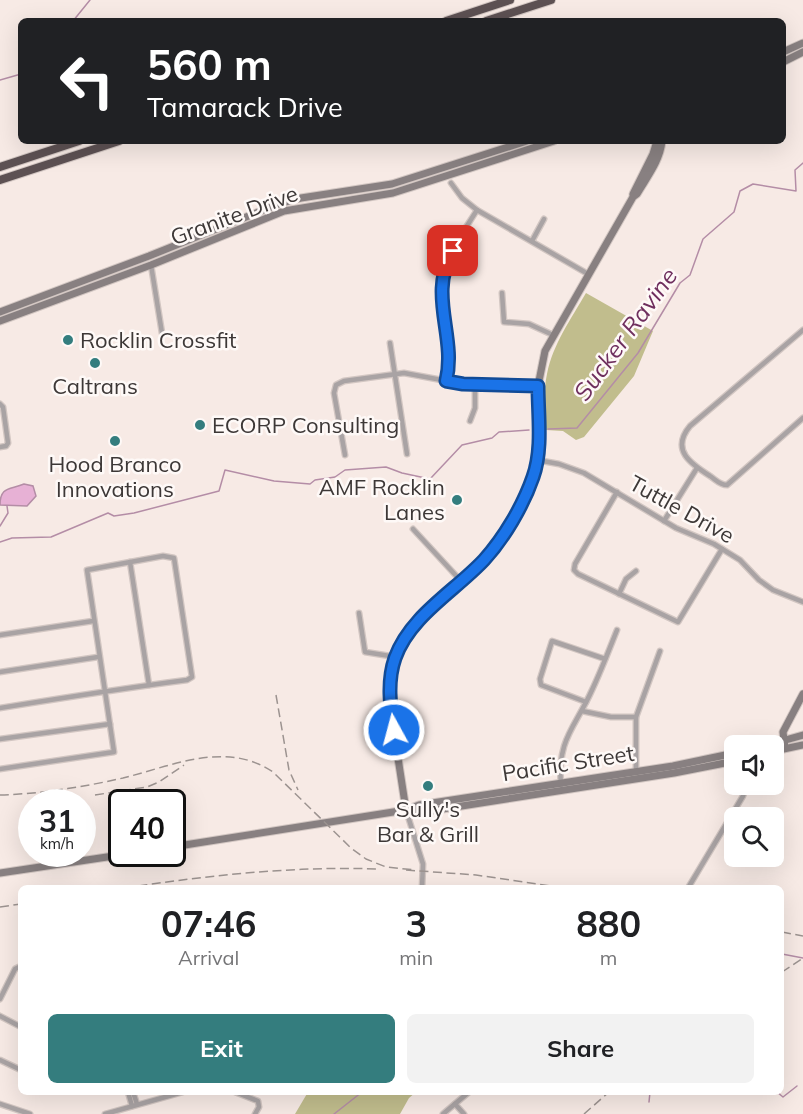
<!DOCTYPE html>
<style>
:root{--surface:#fff;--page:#f2f2f2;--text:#202124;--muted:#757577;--accent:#347d7e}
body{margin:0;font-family:Mulish,sans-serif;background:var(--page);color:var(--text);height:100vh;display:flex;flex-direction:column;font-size:22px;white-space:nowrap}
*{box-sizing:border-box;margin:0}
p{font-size:20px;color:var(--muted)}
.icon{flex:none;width:33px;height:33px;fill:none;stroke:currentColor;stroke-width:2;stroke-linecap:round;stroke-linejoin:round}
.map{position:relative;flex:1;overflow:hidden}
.sheet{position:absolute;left:18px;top:885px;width:766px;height:210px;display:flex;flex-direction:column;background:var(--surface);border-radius:9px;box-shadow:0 6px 24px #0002}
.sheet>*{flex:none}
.banner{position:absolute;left:18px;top:18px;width:768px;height:126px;border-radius:9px;box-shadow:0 6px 24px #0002;background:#202124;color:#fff;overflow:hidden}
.tools{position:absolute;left:724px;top:735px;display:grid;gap:12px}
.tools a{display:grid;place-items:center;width:60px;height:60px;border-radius:9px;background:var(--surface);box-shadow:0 6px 24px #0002;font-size:30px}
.speed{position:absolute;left:18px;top:789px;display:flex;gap:12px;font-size:30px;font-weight:700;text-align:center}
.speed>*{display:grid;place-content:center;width:78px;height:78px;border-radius:50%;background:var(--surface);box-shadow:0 6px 24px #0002;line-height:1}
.speed small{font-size:15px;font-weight:400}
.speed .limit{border:3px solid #111;border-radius:9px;background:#fff;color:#111}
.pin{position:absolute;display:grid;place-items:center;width:51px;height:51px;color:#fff;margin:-26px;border-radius:12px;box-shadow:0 3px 9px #0006}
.me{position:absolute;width:66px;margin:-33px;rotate:353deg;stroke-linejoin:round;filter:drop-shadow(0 0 4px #0008)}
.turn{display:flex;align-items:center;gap:21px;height:126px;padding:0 30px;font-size:27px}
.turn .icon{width:78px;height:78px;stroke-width:2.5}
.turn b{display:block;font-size:42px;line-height:51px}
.eta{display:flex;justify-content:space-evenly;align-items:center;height:102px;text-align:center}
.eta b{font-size:36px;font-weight:700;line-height:42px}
.cta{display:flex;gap:12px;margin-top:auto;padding:12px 30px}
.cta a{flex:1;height:69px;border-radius:9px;background:var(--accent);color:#fff;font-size:24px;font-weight:700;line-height:69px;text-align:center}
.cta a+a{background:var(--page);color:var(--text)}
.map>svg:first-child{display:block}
.green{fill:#c1bd8d}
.water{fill:#e7b1d5;stroke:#b48da6;stroke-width:1.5}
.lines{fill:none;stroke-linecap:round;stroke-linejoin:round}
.stream{stroke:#b48da6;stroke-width:1.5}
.street-casing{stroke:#d2c6c2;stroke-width:7}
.secondary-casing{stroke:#d2c6c2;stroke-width:9}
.highway-casing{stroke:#d2c6c2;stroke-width:10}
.street{stroke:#a9a3a4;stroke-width:4.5}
.secondary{stroke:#888081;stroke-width:7}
.highway{stroke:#5d5153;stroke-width:8}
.rail{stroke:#9c9390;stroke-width:1.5;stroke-dasharray:9 4.5;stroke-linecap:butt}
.route-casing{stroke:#114b97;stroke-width:15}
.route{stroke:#1a73e8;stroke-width:10}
.poi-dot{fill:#347d7e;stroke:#fef9f7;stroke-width:2}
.labels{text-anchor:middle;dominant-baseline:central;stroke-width:5;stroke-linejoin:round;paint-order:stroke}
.street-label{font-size:22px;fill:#3d3837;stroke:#fef9f7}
.poi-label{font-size:22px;fill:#3d3837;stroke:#fef9f7}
.water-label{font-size:24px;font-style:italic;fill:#6f2f5e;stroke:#fef9f7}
</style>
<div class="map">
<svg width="803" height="1114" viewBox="0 0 803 1114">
<rect width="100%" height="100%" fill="#f7eae5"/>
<!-- green -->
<g class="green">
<path d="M586,293l67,38 -19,45 -50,61 -8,3 -13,-9 -17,-1c0,-18 -3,-39 1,-56 6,-30 24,-55 39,-81z"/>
<path d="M308,1092h108l-7,6 -9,16h-105z"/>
</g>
<!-- water -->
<path class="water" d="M24,484l9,2 3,10 -9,10 -27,-1c0,-19 10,-15 24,-21z"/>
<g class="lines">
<!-- stream -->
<g class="stream">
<path d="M73,21l17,-21"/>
<path d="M0,80l21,-6"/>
<path d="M548,429l29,-1 61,-75 42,-70 10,-8 13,-36 31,-27 6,-21 13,-7 43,7 -1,-21 8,-7"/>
<path d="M0,526l8,-13 -1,-7"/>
<path d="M0,542l12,-4 39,-1 57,-24 6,3 20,-3 85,-22 6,-21 49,11 36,3 5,-4 20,-3 10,-7 41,-3 16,6 28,6 32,-34 30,-7 7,-6 30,-2"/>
<path d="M782,954l21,4"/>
<path d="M777,1092l6,5 14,-11"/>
<path d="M649,1102l1,-10"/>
<path d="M334,1114l28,-22"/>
</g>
<defs>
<g id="street">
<path d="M451,183l11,15 15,12 111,64"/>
<path d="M532,241l12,-22"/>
<path d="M432,247l18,9"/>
<path d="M151,265l11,68"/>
<path d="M502,293l2,29 25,2 24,11"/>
<path d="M803,330l-113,96c-20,24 1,38 20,50 6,4 10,9 17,9l76,-67"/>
<path d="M390,343l17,111"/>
<path d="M446,381c8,-34 -10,-67 -4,-101 4,-25 22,-49 35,-70"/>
<path d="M0,404l3,3 5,36 -2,3 -6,1"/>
<path d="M470,421l5,-13v-24"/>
<path d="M345,455l-11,-62 2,-8 8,-4 60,-8 54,10 80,3"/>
<path d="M537,460l22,4 25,9 92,55 38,16 26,16 19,20 14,10 30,12"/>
<path d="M617,492l-42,72 -1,6 4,4 100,48 44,-73"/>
<path d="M664,521l33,-53"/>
<path d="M413,529l48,52"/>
<path d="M130,562l19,123"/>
<path d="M619,594l7,-15 10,-8"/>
<path d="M359,613l6,39 31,5"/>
<path d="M0,635l93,-14"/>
<path d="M0,672l98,-15"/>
<path d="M586,702l-45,-17 -1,-6 12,-38 53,18"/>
<path d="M0,708c62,-10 125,-20 187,-28l5,-3 -18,-119 -11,-2 -76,14c9,60 18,121 27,182l-114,17"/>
<path d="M582,711l29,6h25"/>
<path d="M0,739l110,-15"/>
<path d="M636,773v-56l24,-66"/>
<path d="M561,785c-4,-46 14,-57 31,-95 9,-19 17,-40 25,-60"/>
<path d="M406,810l17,54 -1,24"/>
<path d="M688,888l55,-92 4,-12"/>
<path d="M0,999l15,-30 6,-3"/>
<path d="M0,1016l21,11"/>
<path d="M0,1060l21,10"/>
<path d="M128,1092l4,14"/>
<path d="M133,1092l4,12"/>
<path d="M235,1092l23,9 1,6 -4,7"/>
<path d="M0,1104l30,10"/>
<path d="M455,1104l9,10"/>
<path d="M105,1114l78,-22"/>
<path d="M443,1114l26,-22"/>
</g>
<g id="secondary">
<path d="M783,52l20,-9"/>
<path d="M783,62l20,-10"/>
<path d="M633,194l20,-40 4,-13"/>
<path d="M0,312l149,-56 132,-53 20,-5 91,-14 135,-43"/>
<path d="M0,321l151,-56 133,-54 109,-18 161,-52"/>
<path d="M764,746l39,-11"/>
<path d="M785,748l-2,-16 20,-38"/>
<path d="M774,751l29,-6"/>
<path d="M406,810l-16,-104 1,-30 5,-19 8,-17 14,-19 75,-72 36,-61 8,-27 1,-75 7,-35 88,-154 4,-3c10,-17 23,-33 25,-53"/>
<path d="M406,810l11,3 19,-3 238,-37 61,-12"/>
<path d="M172,847l234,-37 13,-5 254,-39 62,-13"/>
<path d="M0,873l127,-19"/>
</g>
<g id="highway">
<path d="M446,21l64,-21"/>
<path d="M486,21l65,-21"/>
<path d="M0,167l79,-26"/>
<path d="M0,180l119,-39"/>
</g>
</defs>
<!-- street casing -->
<use href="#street" class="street-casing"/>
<!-- secondary casing -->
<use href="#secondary" class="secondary-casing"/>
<!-- highway casing -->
<use href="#highway" class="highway-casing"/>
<!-- street -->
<use href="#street" class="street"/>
<!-- secondary -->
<use href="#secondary" class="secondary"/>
<!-- highway -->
<use href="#highway" class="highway"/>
<!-- rail -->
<g class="rail">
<path d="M276,695l13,75 9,20"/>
<path d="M0,795c39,-1 84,-8 123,-17 49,-12 103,-38 150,-6l78,76 15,11 20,8 29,3"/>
<path d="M95,795l52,-8 12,-5 25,-17"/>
<path d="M406,870l70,5 89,13"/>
<path d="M125,888c85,-13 169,-22 254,-19"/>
<path d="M0,907l21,-3"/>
<path d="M782,932l21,4"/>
<path d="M782,972l21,-14"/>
<path d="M584,1114l25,-22"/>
</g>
</g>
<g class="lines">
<defs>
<path id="route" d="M394,730c-4,-24 -7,-49 1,-72 15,-42 60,-67 89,-98 20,-22 39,-54 49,-83 10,-28 5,-62 5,-91l-75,-2 -17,-3c11,-45 -19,-86 7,-130"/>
</defs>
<!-- route casing -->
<use href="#route" class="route-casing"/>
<!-- route -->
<use href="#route" class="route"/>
</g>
<!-- markers -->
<g class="poi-dot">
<circle cx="68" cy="340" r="6"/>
<circle cx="95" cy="363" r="6"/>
<circle cx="200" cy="425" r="6"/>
<circle cx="115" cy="441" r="6"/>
<circle cx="457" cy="500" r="6"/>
<circle cx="428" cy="786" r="6"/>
</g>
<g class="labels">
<!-- street labels -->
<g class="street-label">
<text transform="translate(234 215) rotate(-20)">Granite Drive</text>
<text transform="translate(682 509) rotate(29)">Tuttle Drive</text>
<text transform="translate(568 763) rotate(-9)">Pacific Street</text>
</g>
<!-- poi labels -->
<g class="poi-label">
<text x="80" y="340" text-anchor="start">Rocklin Crossfit</text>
<text x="95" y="386">Caltrans</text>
<text x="212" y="425" text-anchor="start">ECORP Consulting</text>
<text x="115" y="464">Hood Branco<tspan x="115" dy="25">Innovations</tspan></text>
<text x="445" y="487" text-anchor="end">AMF Rocklin<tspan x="445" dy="25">Lanes</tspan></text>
<text x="428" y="809">Sully's<tspan x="428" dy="25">Bar &amp; Grill</tspan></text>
</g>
<!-- water labels -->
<g class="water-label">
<text transform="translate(625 334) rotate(-54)">Sucker Ravine</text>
</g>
</g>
</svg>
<div class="tools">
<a><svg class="icon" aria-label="sound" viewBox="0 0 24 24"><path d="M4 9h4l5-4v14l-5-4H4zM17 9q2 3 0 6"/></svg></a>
<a><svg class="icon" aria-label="search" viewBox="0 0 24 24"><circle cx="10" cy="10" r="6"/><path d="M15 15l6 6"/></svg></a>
</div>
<div class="speed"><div>31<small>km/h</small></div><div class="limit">40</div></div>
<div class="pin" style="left:453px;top:251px;background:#d93025"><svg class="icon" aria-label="arrive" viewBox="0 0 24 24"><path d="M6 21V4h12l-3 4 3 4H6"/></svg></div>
<svg class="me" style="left:394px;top:730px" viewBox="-20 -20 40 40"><circle r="17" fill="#1a73e8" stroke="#fff" stroke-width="3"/><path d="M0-11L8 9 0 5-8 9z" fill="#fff"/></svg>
<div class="banner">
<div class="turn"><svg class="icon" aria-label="left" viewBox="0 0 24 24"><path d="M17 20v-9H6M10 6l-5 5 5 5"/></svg><div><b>560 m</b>Tamarack Drive</div></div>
</div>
<section class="sheet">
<div class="eta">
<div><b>07:46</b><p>Arrival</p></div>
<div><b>3</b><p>min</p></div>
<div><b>880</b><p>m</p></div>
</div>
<div class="cta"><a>Exit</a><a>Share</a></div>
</section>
</div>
